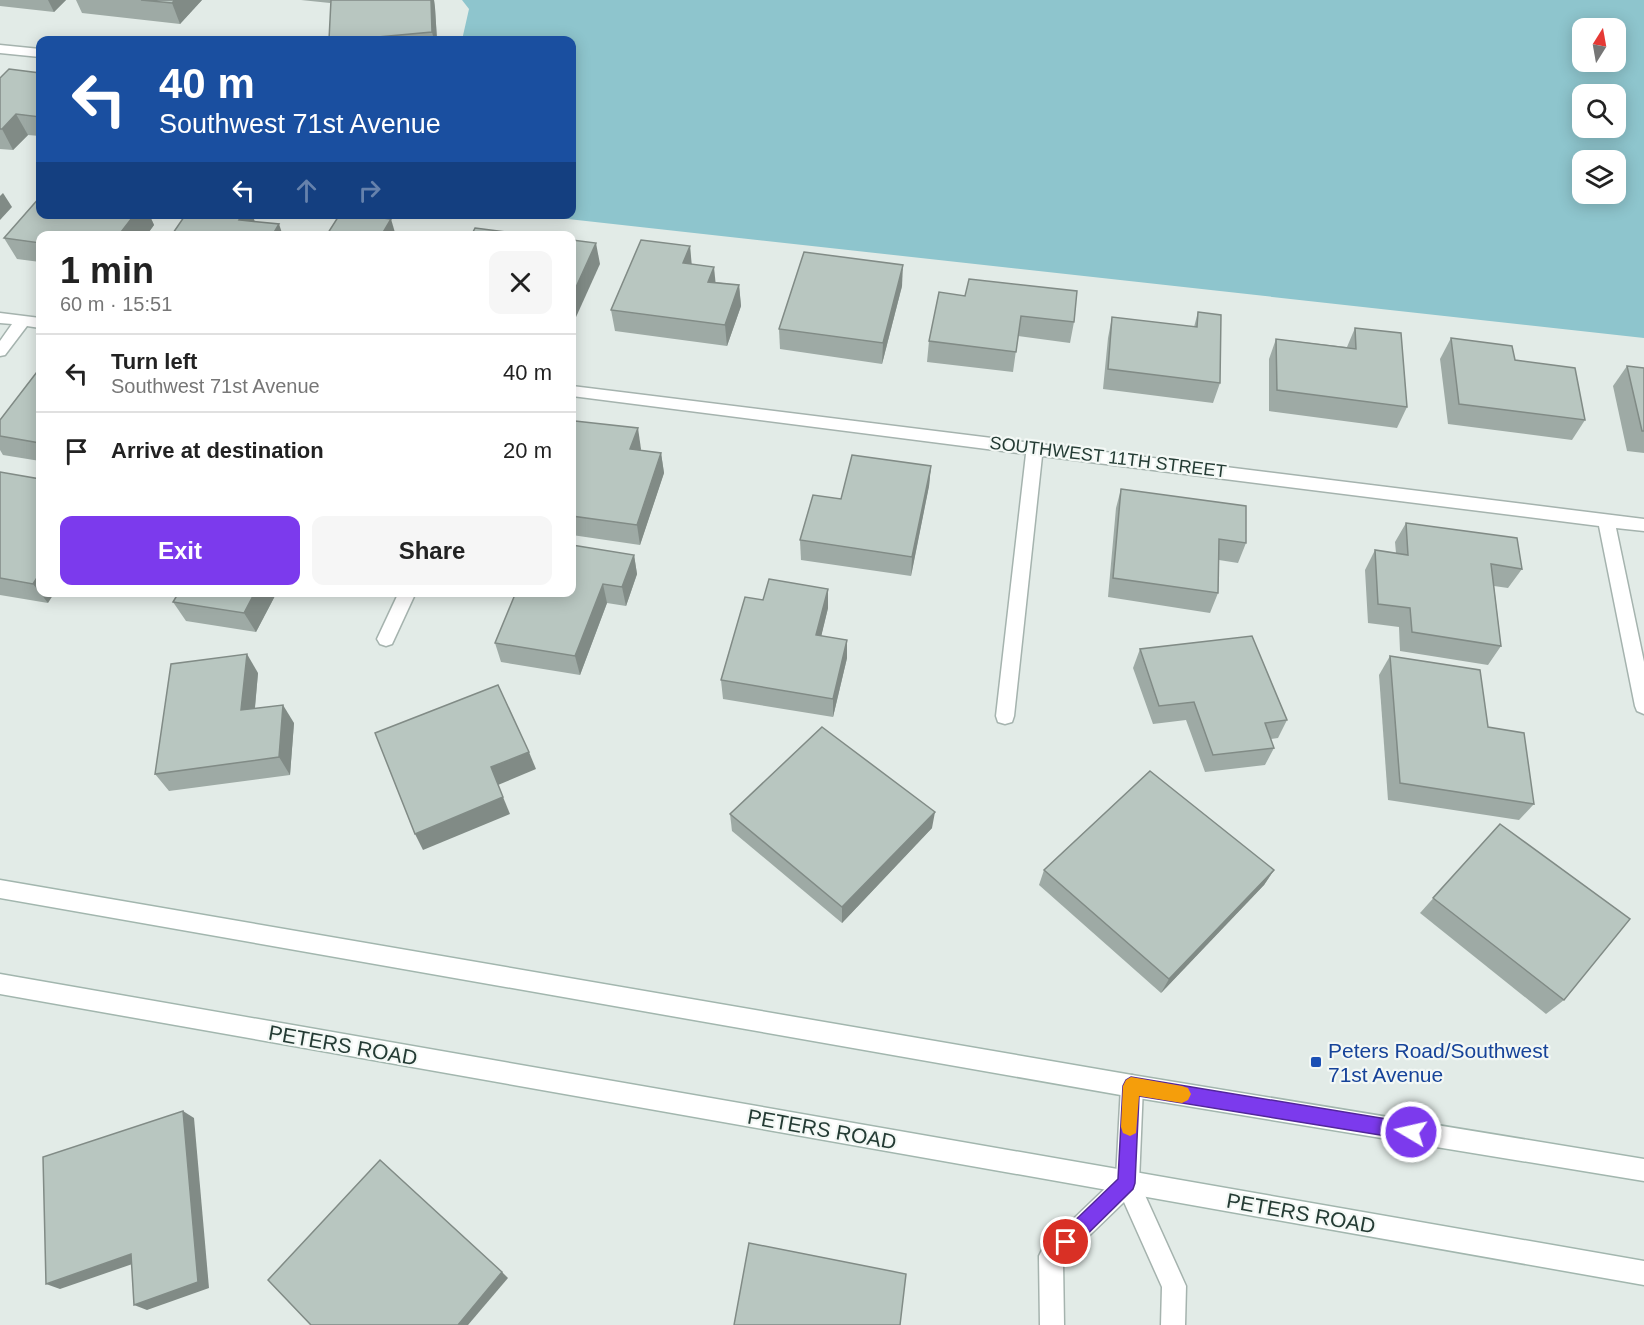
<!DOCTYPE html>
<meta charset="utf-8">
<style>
:root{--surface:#fff;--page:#f6f6f6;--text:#222;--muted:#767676;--line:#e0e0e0;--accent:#7c3aed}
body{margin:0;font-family:Helvetica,sans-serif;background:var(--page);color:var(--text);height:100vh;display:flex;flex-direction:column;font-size:22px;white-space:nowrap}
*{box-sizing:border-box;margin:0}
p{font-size:20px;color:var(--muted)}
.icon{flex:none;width:33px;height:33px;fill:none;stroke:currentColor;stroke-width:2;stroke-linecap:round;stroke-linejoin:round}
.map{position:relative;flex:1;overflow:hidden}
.sheet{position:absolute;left:36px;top:231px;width:540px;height:366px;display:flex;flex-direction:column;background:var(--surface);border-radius:12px;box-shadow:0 3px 15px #0003}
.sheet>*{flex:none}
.banner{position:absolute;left:36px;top:36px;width:540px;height:183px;border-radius:12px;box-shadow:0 3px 15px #0003;background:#1a4fa0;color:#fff;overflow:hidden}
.needle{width:39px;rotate:11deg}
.controls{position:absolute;left:1572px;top:18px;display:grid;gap:12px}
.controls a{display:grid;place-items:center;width:54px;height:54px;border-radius:12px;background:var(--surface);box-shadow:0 3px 15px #0003;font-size:30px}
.pin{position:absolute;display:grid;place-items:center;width:51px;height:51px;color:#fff;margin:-26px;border:3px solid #fff;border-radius:50%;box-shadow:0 2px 6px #0007}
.me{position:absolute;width:66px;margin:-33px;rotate:279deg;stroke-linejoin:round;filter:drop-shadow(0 0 4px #0008)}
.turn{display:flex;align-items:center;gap:21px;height:126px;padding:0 24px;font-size:27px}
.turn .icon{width:78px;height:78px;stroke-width:2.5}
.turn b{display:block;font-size:42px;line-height:51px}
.lanes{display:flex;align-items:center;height:57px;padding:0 24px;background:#0003;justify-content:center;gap:30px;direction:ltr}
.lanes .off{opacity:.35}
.round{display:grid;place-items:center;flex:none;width:63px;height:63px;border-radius:12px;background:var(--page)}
.head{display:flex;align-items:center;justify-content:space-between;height:102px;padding:0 24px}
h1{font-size:36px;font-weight:800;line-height:45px}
.cta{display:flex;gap:12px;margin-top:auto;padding:12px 24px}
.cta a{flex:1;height:69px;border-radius:12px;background:var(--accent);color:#fff;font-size:24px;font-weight:800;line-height:69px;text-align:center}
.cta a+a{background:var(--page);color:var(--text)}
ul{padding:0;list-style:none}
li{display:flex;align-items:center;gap:18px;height:78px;padding:0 24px;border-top:2px solid var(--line)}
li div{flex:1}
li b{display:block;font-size:22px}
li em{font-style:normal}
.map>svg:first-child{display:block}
.water{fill:#8ec5cd;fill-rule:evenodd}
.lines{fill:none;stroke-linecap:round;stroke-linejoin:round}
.minor-casing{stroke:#a5b3ae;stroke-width:3}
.secondary-casing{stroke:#a2b6ae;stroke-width:3}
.minor{fill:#fff;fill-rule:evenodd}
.secondary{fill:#fff;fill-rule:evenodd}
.wall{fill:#9eaaa5}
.shaded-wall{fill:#818b86}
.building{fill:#b8c6c0;stroke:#818b86;stroke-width:1.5}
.route{fill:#7c3aed;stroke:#51269a;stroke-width:1.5}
.slow{fill:#f59e0b}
.transit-dot{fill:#1a4fb4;stroke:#f3f8f5;stroke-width:2}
.labels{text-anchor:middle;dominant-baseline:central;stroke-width:4.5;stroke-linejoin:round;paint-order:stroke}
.street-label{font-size:18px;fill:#243b34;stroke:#f3f8f5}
.near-street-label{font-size:21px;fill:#243b34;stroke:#f3f8f5}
.near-transit-label{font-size:21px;fill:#164399;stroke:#f3f8f5;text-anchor:start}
</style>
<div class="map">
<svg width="1644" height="1325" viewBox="0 0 1644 1325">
<rect width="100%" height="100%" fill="#e2ebe7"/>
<!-- water -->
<path class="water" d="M462,0h1182v338l-1112,-123 40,-1v-174h-110l7,-31zM1582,28h34v34h-34zM1582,94h34v34h-34zM1582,160h34v34h-34z"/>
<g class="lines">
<defs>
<g id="minor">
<path d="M0,45l40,4v8l-40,-4z"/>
<path d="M0,313l40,5v10l-13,-2 -22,29 -5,1v-15l12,-17 -12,-1z"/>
<path d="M572,386l1072,133v12l-28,-3 28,134v52l-7,-3 -2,-5 -36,-180 -557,-70 -28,260 -2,6 -7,2 -7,-2 -2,-6 30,-262 -454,-58z"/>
<path d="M399,592h17l-24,52 -6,2 -6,-2 -3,-5z"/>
<path d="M1132,1075l8,3 3,8 -4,96 47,104 -1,39h-24l1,-38 -38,-85 -61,59 1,64h-24l-1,-69 4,-8 73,-70 5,-92 3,-8z"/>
</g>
<g id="secondary">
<path d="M0,880l1132,195 512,84v22l-512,-84 -1132,-199z"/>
<path d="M0,974l1644,287v24l-1644,-291z"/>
</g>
</defs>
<!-- minor casing -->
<use href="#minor" class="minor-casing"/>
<!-- secondary casing -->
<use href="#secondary" class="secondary-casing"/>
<!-- minor -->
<use href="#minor" class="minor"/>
<!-- secondary -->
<use href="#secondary" class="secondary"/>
</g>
<!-- wall -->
<g class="wall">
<path d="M0,0h66l-12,12 -54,-6z"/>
<path d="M76,0h126l-22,24 -98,-11z"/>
<path d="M301,0h133l1,8 2,32h-108l2,-38 -1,1z"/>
<path d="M40,73v63l-12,-1 -15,15 -13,-1v-71z"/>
<path d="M40,214h109l5,11 -8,11h-106v26l-23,-3 -13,-21z"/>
<path d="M690,246l1,18 24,18 24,3 2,21 -14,40 -112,-15 -4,-21z"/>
<path d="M902,286l-20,78 -102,-15 -1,-20z"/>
<path d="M939,292l135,30 -4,21 -52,-7 -5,36 -86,-10 2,-21z"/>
<path d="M1198,312l22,71 -7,20 -110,-14 5,-51 4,-21 82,10z"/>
<path d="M1355,328l52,79 -10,21 -128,-17v-52l7,-20 71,8z"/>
<path d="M1451,338l134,82 -13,20 -124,-16 -8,-65z"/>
<path d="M1627,366l17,2v85l-17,-2 -14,-65z"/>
<path d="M40,368v93l-37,-6 -3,-5v-30z"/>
<path d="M572,429l69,20 -1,1 21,3 3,20 -24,72 -68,-10z"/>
<path d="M931,466l-2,20 -18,90 -110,-16 -1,-20z"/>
<path d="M0,472l48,131 -48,-8z"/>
<path d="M1121,489l125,54 -8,20 -19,-3 -1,33 -8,20 -102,-16 8,-89z"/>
<path d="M1406,523l116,46 -14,19 -14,-2 7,60 -13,19 -88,-14 -1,-24 -31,-4 -3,-53 10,-20 21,3 -1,-11z"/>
<path d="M634,555l3,19 -11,32 -19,-3 -27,72 -79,-13 -6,-19z"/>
<path d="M828,589v19l-7,28 26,4v18l-14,59 -110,-18 -2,-19 42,-80z"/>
<path d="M277,592l-21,40 -70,-11 -13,-19z"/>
<path d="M1140,649l147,71 -9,18 -7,1 3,9 -9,17 -60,7 -19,-52 -33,4 -20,-56z"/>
<path d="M1390,656l98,71 46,77 -15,16 -131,-20 -9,-125z"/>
<path d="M258,673l-3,35 39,15 -4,52 -121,16 -14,-17z"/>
<path d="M730,814l202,14 -90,95 -110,-92z"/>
<path d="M1500,824l64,176 -18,14 -126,-101z"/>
<path d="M1044,870h230l-10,15 -103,108 -122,-108z"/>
</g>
<!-- shaded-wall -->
<g class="shaded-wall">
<path d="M48,0h18l-12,12z"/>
<path d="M175,0h27l-22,24 -8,-21z"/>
<path d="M431,0h3l1,8 2,32h-3l-2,-8z"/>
<path d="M16,114l12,21 -15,15 -11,-21z"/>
<path d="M3,193l9,14 -12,13v-24z"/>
<path d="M126,214h23l5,11 -8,11h-28z"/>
<path d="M243,214h9l5,13 -18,-7z"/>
<path d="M391,219l5,17h-15z"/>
<path d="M279,224l4,12h-11z"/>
<path d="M596,243l4,21 -28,62v-30z"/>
<path d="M690,246l2,21 -9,-4z"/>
<path d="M903,265l-1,21 -20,78 1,-21z"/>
<path d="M714,267l2,20 -8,-5z"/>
<path d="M739,285l2,21 -14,40 -2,-21z"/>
<path d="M638,428l3,21 -7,20 -4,-20z"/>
<path d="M661,453l3,20 -24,72 -3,-20z"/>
<path d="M931,466l-2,20 -18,90 1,-19z"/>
<path d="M634,555l3,19 -11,32 -4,-19z"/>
<path d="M40,573v19h15l-7,11 -15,-19z"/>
<path d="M603,584l4,19 -27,72 -5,-19z"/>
<path d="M828,589v19l-11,46 -1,-19z"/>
<path d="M255,592h22l-21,40 -12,-19z"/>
<path d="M847,640v18l-14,59v-18z"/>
<path d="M247,654l11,19 -5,55 -12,-18z"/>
<path d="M283,705l11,18 -4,52 -11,-18z"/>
<path d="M529,752l7,17 -38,16 -7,-18z"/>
<path d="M503,797l7,17 -87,36 -8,-16z"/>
<path d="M935,812l-3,16 -90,95v-16z"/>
<path d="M1274,870l-10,15 -103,108 8,-14z"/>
<path d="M183,1111l11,7 15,170 -62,22 -13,-5z"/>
<path d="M131,1254l13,6 -84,29 -14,-5z"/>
<path d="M502,1272l6,6 -40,47h-10z"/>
</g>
<!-- building -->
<g class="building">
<path d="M141,0h34l-3,3z"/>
<path d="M331,0h100l1,32 -87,8h-16z"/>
<path d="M9,69l31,4v44l-24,-3 -14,15h-2v-51z"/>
<path d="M40,197v17h95l-17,22h-78v7l-36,-5z"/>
<path d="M186,214h57l-4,6 40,4 -7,12h-101z"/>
<path d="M340,214h11l40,5 -10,17h-55z"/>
<path d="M475,228l63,8h-67z"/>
<path d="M572,240l24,3 -24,53z"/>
<path d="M641,240l49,6 -7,17 31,4 -6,15 31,3 -14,40 -114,-15z"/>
<path d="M804,252l99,13 -20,78 -104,-14z"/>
<path d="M969,279l108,12 -3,31 -53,-6 -5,36 -87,-11 10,-49 26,4z"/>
<path d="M1198,312l23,3 -1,68 -112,-14 4,-52 85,10z"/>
<path d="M1355,328l46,5 6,74 -130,-17 -1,-51 80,10z"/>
<path d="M1451,338l61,8 3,14 60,8 10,52 -126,-16z"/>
<path d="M1627,366l17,2v63h-2z"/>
<path d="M40,368v75l-40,-7v-16z"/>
<path d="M575,421l63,7 -8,21 31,4 -24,72 -65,-9v-87z"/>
<path d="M852,455l79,11 -19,91 -112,-17 13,-45 28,4z"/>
<path d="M0,472l40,7v47l-1,2 1,1v44l-7,11 -33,-6z"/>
<path d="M1121,489l125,17v37l-27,-4 -1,54 -105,-15z"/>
<path d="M1406,523l111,15 5,31 -31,-5 10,82 -89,-14 -2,-24 -32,-4 -3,-54 33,5z"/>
<path d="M572,545l62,10 -12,32 -19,-3 -28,72 -80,-13 21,-51h56z"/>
<path d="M769,579l59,10 -12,46 31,5 -14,59 -112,-19 24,-83 18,3z"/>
<path d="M179,592h76l-11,21 -71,-11z"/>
<path d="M1252,636l35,84 -22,3 9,25 -61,7 -19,-53 -35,4 -19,-57z"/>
<path d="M247,654l-6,56 42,-5 -4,52 -124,17 16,-110z"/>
<path d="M1390,656l90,14 8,57 36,6 10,71 -134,-21z"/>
<path d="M498,685l31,67 -38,15 12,30 -88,37 -40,-101z"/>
<path d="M822,727l113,85 -93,95 -112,-93z"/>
<path d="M1150,771l124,99 -105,109 -125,-109z"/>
<path d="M1500,824l130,95 -66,81 -131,-102z"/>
<path d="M183,1111l15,171 -64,23 -3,-51 -85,30 -3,-127z"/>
<path d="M380,1160l122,112 -44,53h-147l-43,-45z"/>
<path d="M749,1243l157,31 -6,51h-166z"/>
</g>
<!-- route -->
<path class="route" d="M1131,1077l280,46 6,3 3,6 -3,6 -6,2 -272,-44 -4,87 -2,6 -60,59 -7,3 -6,-3 -3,-6 3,-7 58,-56 5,-93 3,-6z"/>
<!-- slow -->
<path class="slow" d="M1131,1077l51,9 6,2 3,6 -3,6 -6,3 -43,-7 -3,37 -6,3 -7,-3 -2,-6 2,-41 3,-6z"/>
<!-- markers -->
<rect class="transit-dot" x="1310" y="1056" width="12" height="12" rx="3"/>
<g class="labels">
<!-- street labels -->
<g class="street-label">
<text transform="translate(1108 457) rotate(7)">SOUTHWEST 11TH STREET</text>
</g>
<!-- near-street labels -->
<g class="near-street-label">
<text transform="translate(343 1045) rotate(10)">PETERS ROAD</text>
<text transform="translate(822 1129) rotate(10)">PETERS ROAD</text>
<text transform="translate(1301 1213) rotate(10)">PETERS ROAD</text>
</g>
<!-- near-transit labels -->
<g class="near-transit-label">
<text x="1328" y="1050">Peters Road/Southwest<tspan x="1328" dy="24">71st Avenue</tspan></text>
</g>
</g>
</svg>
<div class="controls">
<a><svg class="needle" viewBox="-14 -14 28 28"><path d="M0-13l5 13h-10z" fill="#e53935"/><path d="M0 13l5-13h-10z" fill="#767676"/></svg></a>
<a><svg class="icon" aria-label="search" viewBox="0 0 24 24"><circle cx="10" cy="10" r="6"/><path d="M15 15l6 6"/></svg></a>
<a><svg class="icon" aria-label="layers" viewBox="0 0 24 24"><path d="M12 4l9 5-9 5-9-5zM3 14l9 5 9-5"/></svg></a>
</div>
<div class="pin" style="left:1066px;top:1242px;background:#d93025"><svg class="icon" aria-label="arrive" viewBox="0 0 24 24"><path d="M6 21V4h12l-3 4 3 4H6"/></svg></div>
<svg class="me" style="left:1411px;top:1132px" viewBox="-20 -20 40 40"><circle r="17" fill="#7c3aed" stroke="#fff" stroke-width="3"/><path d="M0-11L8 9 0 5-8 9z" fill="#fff"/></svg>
<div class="banner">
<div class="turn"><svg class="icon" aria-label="left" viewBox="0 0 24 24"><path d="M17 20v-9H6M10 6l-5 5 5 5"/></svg><div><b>40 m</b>Southwest 71st Avenue</div></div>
<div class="lanes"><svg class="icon" aria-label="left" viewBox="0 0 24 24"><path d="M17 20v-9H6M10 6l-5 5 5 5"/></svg><svg class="icon off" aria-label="ahead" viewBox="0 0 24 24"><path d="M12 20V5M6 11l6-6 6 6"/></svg><svg class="icon off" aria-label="right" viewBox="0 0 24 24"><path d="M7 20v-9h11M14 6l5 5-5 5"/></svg></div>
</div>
<section class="sheet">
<div class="head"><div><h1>1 min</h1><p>60 m · 15:51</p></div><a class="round"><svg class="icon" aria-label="close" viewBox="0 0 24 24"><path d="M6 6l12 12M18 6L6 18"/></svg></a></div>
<ul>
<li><svg class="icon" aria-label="left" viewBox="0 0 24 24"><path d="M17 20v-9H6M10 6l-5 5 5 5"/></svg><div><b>Turn left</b><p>Southwest 71st Avenue</p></div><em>40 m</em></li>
<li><svg class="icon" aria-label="arrive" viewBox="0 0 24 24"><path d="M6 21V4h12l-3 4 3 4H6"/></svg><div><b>Arrive at destination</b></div><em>20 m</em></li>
</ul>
<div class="cta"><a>Exit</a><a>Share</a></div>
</section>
</div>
